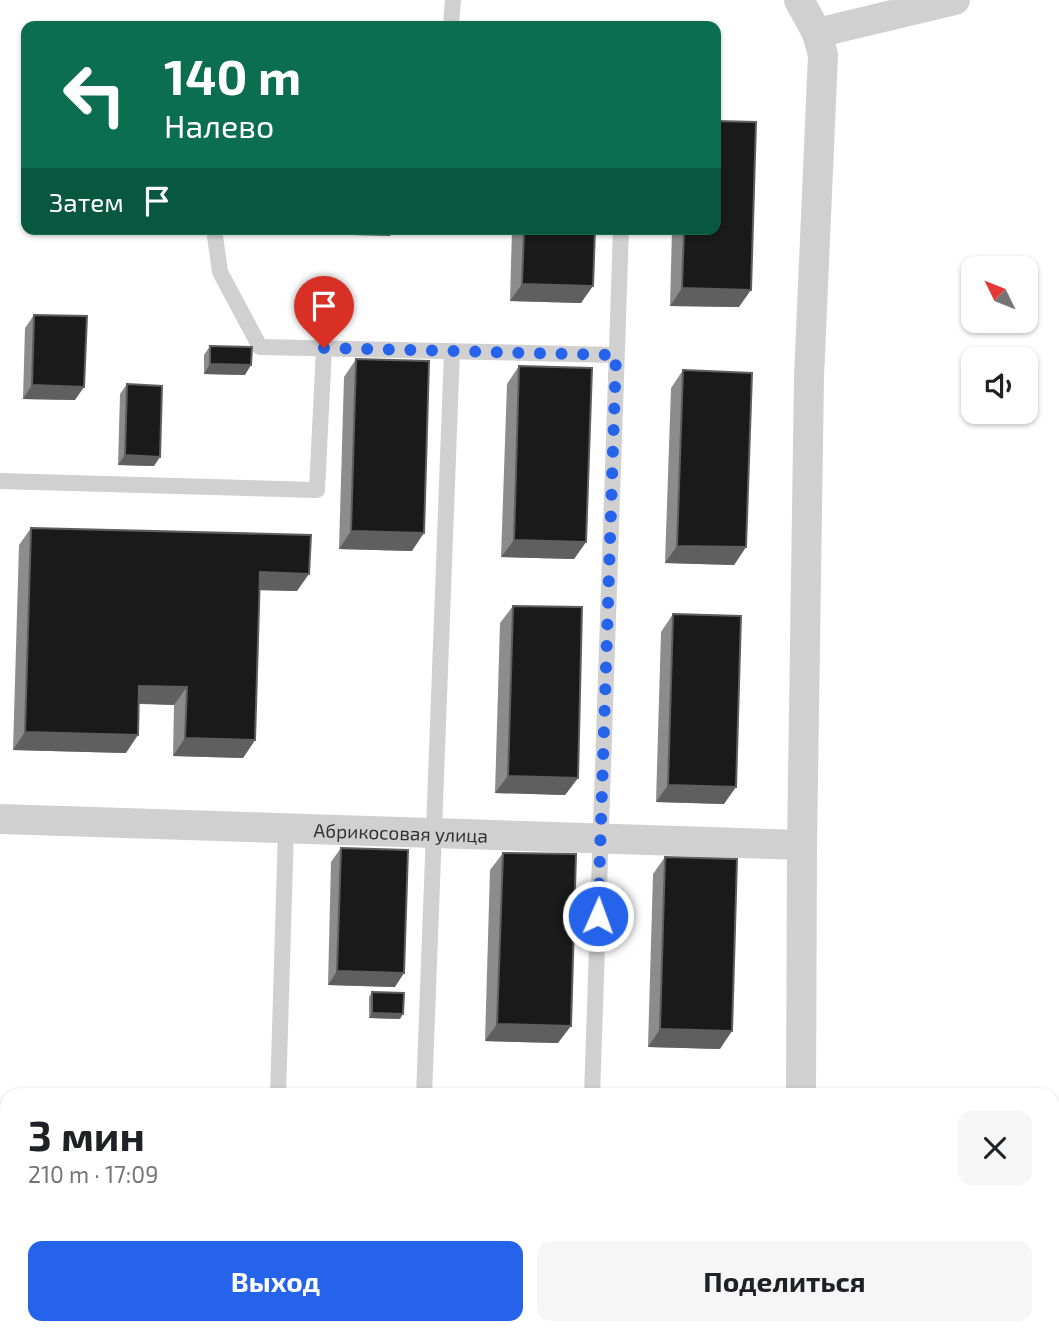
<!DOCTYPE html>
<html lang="ru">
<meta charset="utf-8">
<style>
:root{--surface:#fff;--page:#f6f6f6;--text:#202124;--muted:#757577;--accent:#2563eb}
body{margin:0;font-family:"Exo 2",sans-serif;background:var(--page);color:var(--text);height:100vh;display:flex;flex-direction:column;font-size:26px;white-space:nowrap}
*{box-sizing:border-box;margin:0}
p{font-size:23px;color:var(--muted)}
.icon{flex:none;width:38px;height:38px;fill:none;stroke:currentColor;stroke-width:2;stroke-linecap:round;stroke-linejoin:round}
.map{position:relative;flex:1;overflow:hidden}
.panel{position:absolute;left:0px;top:1088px;width:1060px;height:247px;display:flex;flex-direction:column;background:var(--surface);border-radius:21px 21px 0 0;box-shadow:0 2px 5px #0004}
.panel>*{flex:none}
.top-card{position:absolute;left:21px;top:21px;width:700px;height:214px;border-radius:14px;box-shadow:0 2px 5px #0004;background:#0b6e4f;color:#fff;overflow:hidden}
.needle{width:46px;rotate:313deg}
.buttons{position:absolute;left:961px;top:256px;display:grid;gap:14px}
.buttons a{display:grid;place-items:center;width:77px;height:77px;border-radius:14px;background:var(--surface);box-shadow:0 2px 5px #0004;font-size:35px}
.pin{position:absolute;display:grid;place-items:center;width:60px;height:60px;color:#fff;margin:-72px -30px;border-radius:50% 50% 50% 0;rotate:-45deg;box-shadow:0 0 7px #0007}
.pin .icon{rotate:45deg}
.me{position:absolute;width:77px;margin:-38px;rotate:2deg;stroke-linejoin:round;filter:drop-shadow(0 0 5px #0008)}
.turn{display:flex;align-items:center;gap:24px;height:147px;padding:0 28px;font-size:32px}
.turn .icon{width:91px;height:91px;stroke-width:2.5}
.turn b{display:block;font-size:49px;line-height:60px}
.then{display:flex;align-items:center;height:66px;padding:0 28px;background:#0003;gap:14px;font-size:26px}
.round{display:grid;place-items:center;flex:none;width:74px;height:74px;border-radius:14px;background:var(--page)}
.head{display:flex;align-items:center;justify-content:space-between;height:119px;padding:0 28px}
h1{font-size:42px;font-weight:700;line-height:52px}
.action{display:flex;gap:14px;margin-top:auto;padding:14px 28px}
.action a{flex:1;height:80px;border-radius:14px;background:var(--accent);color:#fff;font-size:28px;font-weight:700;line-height:80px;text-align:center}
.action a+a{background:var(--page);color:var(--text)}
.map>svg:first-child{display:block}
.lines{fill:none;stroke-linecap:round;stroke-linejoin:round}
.lane{stroke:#d0d0d0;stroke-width:16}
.street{stroke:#d0d0d0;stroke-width:30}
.wall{fill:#8c8c8c}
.shaded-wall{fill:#5f5f5f}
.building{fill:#1a1a1a;stroke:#5f5f5f;stroke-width:2}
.route{stroke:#2563eb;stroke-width:12;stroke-dasharray:0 21.6}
.labels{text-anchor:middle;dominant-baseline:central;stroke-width:7;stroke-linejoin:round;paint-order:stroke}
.street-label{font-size:19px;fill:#333;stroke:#fff}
</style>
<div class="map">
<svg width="1059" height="1335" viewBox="0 0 1059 1335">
<rect width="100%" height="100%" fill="#fff"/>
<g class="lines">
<!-- lane -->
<g class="lane">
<path d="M451,26l2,-26"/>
<path d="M214,229l6,43 40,75 356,8"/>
<path d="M0,481l317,9 7,-142"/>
<path d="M278,1096l8,-267"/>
<path d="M424,1096l28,-745"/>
<path d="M592,1096l29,-867"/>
<path d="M270,1335l1,-7"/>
<path d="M415,1335l1,-7"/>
<path d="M583,1335l1,-7"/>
</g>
<!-- street -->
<g class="street">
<path d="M799,0l18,33 6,22 -14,322 -7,468 -1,251"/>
<path d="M817,33l138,-33"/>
<path id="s1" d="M0,819l802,26"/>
<path d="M800,1335v-7"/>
</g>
</g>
<!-- wall -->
<g class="wall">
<path d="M512,229h83l-14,74 -71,-2z"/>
<path d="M672,229h44l23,78 -69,-1z"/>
<path d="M34,315l41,85 -52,-1 2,-71z"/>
<path d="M210,346l35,29 -41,-1v-19z"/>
<path d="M356,359l56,192 -73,-2 5,-172z"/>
<path d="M519,366l67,176 -12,17 -73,-2 6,-173z"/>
<path d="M683,370l63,177 -12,18 -69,-2 6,-175z"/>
<path d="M127,384l27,82 -36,-1 2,-71z"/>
<path d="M31,528l266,63 -37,-1 -5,150 -12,18 -70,-2 1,-51 -35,-1 -13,49 -113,-3 6,-205z"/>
<path d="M513,606l65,172 -13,17 -70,-2 5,-170z"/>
<path d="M673,614l51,190 -68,-2 5,-170z"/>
<path d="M341,848l54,139 -67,-2 3,-123z"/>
<path d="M503,853l55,190 -73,-2 5,-171z"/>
<path d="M665,857l55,192 -72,-2 5,-173z"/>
<path d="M372,992l28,27 -31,-1v-21z"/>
</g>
<!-- shaded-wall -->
<g class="shaded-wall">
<path d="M274,229h121l-5,7 -118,-3z"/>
<path d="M522,284l71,2 -12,17 -71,-2z"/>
<path d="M682,288l69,2 -12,17 -69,-1z"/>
<path d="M210,364l41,1 -6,10 -41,-1z"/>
<path d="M32,385l52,2 -9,13 -52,-1z"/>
<path d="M125,455l35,2 -6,9 -36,-1z"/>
<path d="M351,531l73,2 -12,18 -73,-2z"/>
<path d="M514,540l72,2 -12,17 -73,-2z"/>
<path d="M677,546l69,1 -12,18 -69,-2z"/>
<path d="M260,572l49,2 -12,17 -49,-1z"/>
<path d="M139,686l48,1 -13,18 -47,-2z"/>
<path d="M25,732l113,3 -12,18 -113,-3z"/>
<path d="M185,738l70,2 -12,18 -70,-2z"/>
<path d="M508,776l70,2 -13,17 -70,-2z"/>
<path d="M668,785l68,2 -12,17 -68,-2z"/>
<path d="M337,971l67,2 -9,14 -67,-2z"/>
<path d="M372,1013l31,1 -3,5 -31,-1z"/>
<path d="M497,1024l74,2 -13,17 -73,-2z"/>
<path d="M660,1029l72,2 -12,18 -72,-2z"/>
</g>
<!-- building -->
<g class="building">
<path d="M716,121l40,1 -5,168 -69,-2 2,-59h32z"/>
<path d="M524,229h71l-2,57 -71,-2z"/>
<path d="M34,315l53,1 -3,71 -52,-2z"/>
<path d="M210,346l42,1 -1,18 -41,-1z"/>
<path d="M356,359l73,2 -5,172 -73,-2z"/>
<path d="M519,366l73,2 -6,174 -72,-2z"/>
<path d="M683,370l69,3 -6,174 -69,-1z"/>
<path d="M127,384l35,2 -2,71 -35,-2z"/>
<path d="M31,528l280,7 -2,39 -49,-2 -5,168 -70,-2 2,-51 -48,-1 -1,49 -113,-3z"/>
<path d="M513,606l69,1 -4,171 -70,-2z"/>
<path d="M673,614l68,2 -5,171 -68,-2z"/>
<path d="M341,848l67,2 -4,123 -67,-2z"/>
<path d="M503,853l73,1 -5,172 -74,-2z"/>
<path d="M665,857l72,2 -5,172 -72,-2z"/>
<path d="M372,992l32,1 -1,21 -31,-1z"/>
</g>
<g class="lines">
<!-- route -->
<path class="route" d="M324,348l292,7 -18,561"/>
</g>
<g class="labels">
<!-- street labels -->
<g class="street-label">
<text stroke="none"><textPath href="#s1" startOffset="401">Абрикосовая улица</textPath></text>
</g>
</g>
</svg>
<div class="buttons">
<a><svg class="needle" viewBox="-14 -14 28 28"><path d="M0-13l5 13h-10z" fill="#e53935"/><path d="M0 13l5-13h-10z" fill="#757577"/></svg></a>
<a><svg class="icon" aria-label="sound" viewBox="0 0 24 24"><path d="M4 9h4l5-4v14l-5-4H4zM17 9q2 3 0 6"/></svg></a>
</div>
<div class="pin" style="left:324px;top:348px;background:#d93025"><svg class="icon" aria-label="arrive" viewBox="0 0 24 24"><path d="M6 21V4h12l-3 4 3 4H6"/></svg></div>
<svg class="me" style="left:598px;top:916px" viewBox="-20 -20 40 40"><circle r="17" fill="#2563eb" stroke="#fff" stroke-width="3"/><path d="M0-11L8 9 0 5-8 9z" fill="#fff"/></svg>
<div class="top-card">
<div class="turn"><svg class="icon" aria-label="left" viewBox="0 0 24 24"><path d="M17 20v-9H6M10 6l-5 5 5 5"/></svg><div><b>140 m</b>Налево</div></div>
<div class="then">Затем<svg class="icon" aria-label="arrive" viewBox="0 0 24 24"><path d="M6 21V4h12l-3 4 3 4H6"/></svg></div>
</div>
<section class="panel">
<div class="head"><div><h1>3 мин</h1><p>210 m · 17:09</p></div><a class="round"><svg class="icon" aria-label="close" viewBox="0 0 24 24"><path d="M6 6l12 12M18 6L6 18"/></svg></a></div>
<div class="action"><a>Выход</a><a>Поделиться</a></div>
</section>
</div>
